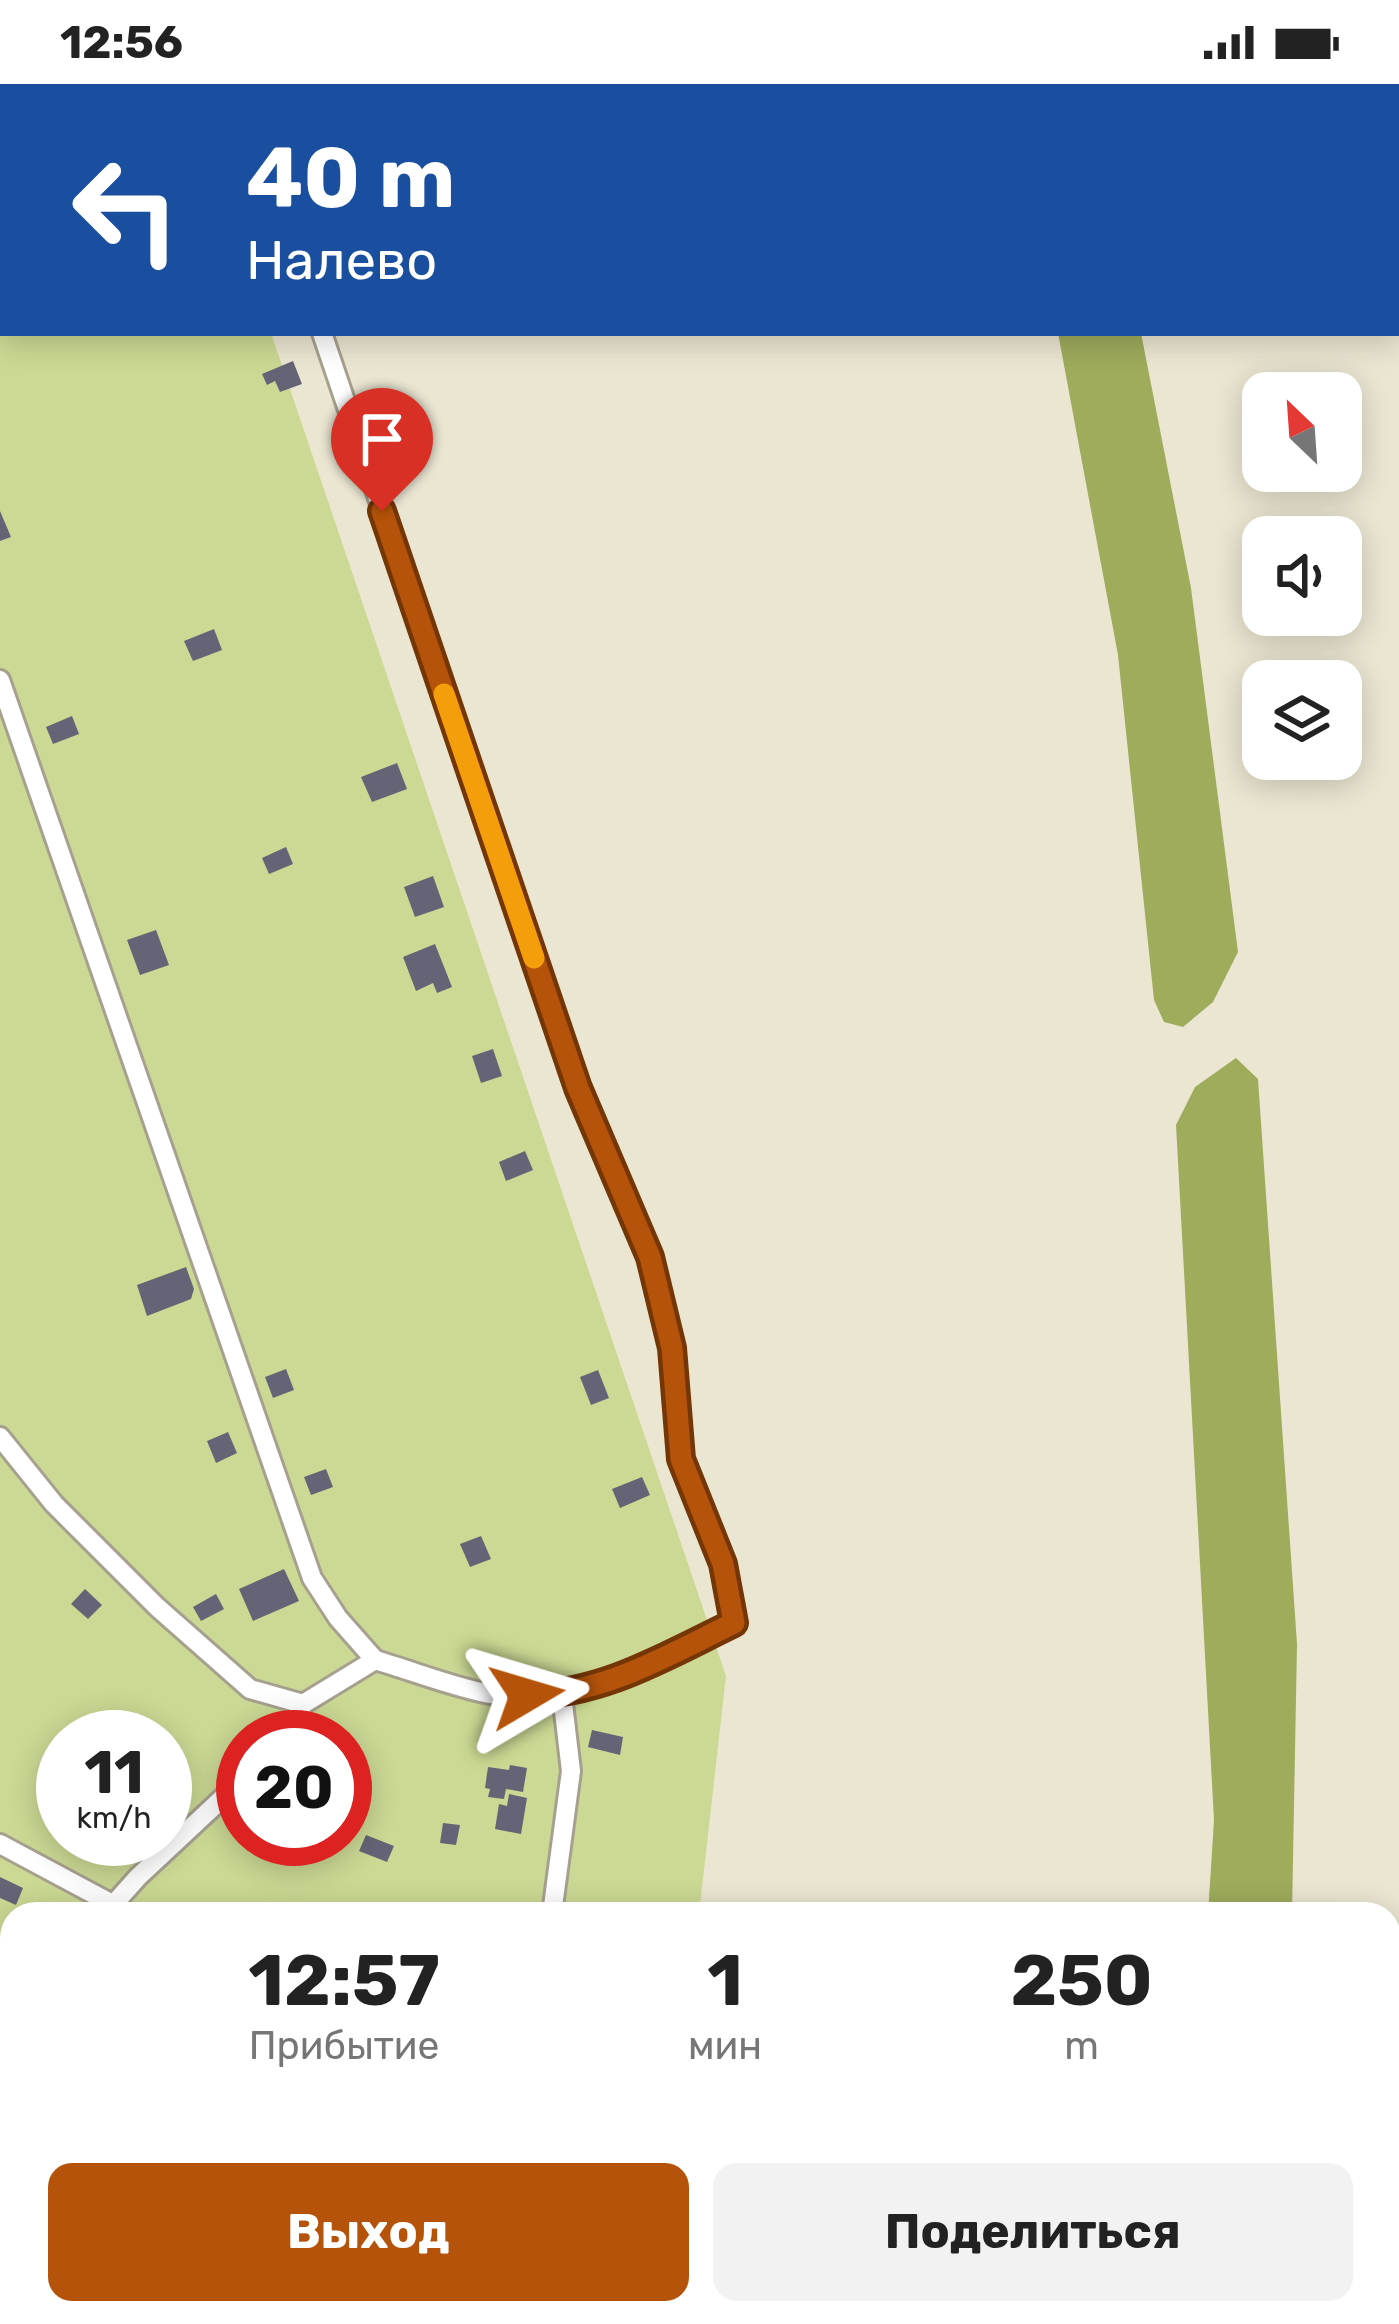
<!DOCTYPE html>
<html lang="ru">
<meta charset="utf-8">
<style>
:root{--surface:#fff;--page:#f2f2f2;--text:#222;--muted:#767676;--accent:#b45309}
body{margin:0;font-family:Rubik,sans-serif;background:var(--page);color:var(--text);height:100vh;display:flex;flex-direction:column;font-size:45px;white-space:nowrap}
*{box-sizing:border-box;margin:0}
p{font-size:39px;color:var(--muted)}
.icon{flex:none;width:66px;height:66px;fill:none;stroke:currentColor;stroke-width:2;stroke-linecap:round;stroke-linejoin:round}
.map{position:relative;flex:1;overflow:hidden}
.panel{position:absolute;left:0px;top:1818px;width:1401px;height:423px;display:flex;flex-direction:column;background:var(--surface);border-radius:36px 36px 0 0;box-shadow:0 6px 30px #0003}
.panel>*{flex:none}
.top-card{position:absolute;left:0px;top:0px;width:1401px;height:252px;box-shadow:0 6px 30px #0003;background:#1a4fa0;color:#fff;overflow:hidden}
.needle{width:78px;rotate:335deg}
.buttons{position:absolute;left:1242px;top:288px;display:grid;gap:24px}
.buttons a{display:grid;place-items:center;width:120px;height:120px;border-radius:24px;background:var(--surface);box-shadow:0 6px 30px #0003;font-size:60px}
.speed{position:absolute;left:36px;top:1626px;display:flex;gap:24px;font-size:60px;font-weight:700;text-align:center}
.speed>*{display:grid;place-content:center;width:156px;height:156px;border-radius:50%;background:var(--surface);box-shadow:0 6px 30px #0003;line-height:1}
.speed small{font-size:30px;font-weight:400}
.speed .limit{border:18px solid #d22;background:#fff;color:#111}
.pin{position:absolute;display:grid;place-items:center;width:102px;height:102px;color:#fff;margin:-123px -51px;border-radius:50% 50% 50% 0;rotate:-45deg;box-shadow:0 0 12px #0007}
.pin .icon{rotate:45deg}
.me{position:absolute;width:132px;margin:-66px;rotate:83deg;stroke-linejoin:round;filter:drop-shadow(0 0 9px #0008)}
.turn{display:flex;align-items:center;gap:42px;height:252px;padding:0 48px;font-size:54px}
.turn .icon{width:156px;height:156px;stroke-width:2.5}
.turn b{display:block;font-size:84px;line-height:102px}
.eta{display:flex;justify-content:space-evenly;align-items:center;height:204px;text-align:center}
.eta b{font-size:72px;font-weight:700;line-height:84px}
.action{display:flex;gap:24px;margin-top:auto;padding:24px 48px}
.action a{flex:1;height:138px;border-radius:24px;background:var(--accent);color:#fff;font-size:48px;font-weight:700;line-height:138px;text-align:center}
.action a+a{background:var(--page);color:var(--text)}
.status{display:flex;justify-content:space-between;align-items:center;height:84px;padding:0 60px;background:var(--surface);direction:ltr}
.status svg{height:33px;fill:currentColor}
.map>svg:first-child{display:block}
.green{fill:#cbd994;fill-rule:evenodd}
.forest{fill:#9eac5c}
.building{fill:#656476}
.lines{fill:none;stroke-linecap:round;stroke-linejoin:round}
.lane-casing{stroke:#a6a18f;stroke-width:24}
.lane{stroke:#fff;stroke-width:18}
.route-casing{stroke:#753606;stroke-width:30}
.route{stroke:#b45309;stroke-width:21}
.slow{stroke:#f59e0b;stroke-width:21}
</style>
<div class="status"><b>12:56</b><svg viewBox="0 0 49 12"><path d="M0 12V9h3v3zM5 12V6h3v6zM10 12V3h3v9zM15 12V0h3v12zM26 1h20v11H26zM47 4h2v5h-2z"/></svg></div>
<div class="map">
<svg width="1399" height="2240" viewBox="0 0 1399 2240">
<rect width="100%" height="100%" fill="#ebe6d2"/>
<!-- green -->
<path class="green" d="M0,0h187l1,3h-185v246h268l455,1343 -27,238h-687v399h641l-1,11h-652zM63,1653h102v102h-102zM243,1653h102v102h-102z"/>
<!-- forest -->
<g class="forest">
<path d="M1058,249h83l50,255 47,364 -25,50 -30,25 -19,-5 -10,-22 -36,-345z"/>
<path d="M1236,974l22,21 39,565 -5,270h-84l6,-94 -38,-695 19,-38z"/>
<path d="M1181,2229h89v11h-90z"/>
</g>
<!-- building -->
<g class="building">
<path d="M293,277l9,23 -22,8 -5,-11 -8,4 -5,-11z"/>
<path d="M0,427l11,26 -11,4z"/>
<path d="M214,545l8,21 -29,11 -9,-20z"/>
<path d="M72,632l7,18 -26,10 -7,-17z"/>
<path d="M397,679l10,26 -35,13 -11,-25z"/>
<path d="M286,763l7,17 -24,10 -7,-16z"/>
<path d="M433,792l11,31 -29,10 -11,-30z"/>
<path d="M156,846l13,35 -29,10 -13,-35z"/>
<path d="M435,860l17,43 -15,6 -4,-10 -17,8 -13,-34z"/>
<path d="M493,965l9,27 -21,7 -9,-27z"/>
<path d="M525,1067l8,19 -27,11 -7,-19z"/>
<path d="M186,1183l8,22 -3,10 -44,17 -10,-31z"/>
<path d="M286,1285l8,21 -21,8 -8,-21z"/>
<path d="M598,1286l11,28 -18,7 -11,-28z"/>
<path d="M228,1348l9,21 -21,10 -9,-22z"/>
<path d="M326,1385l7,18 -22,8 -7,-18z"/>
<path d="M642,1393l8,18 -30,13 -8,-19z"/>
<path d="M481,1452l10,23 -21,8 -10,-23z"/>
<path d="M284,1485l15,32 -46,20 -14,-32z"/>
<path d="M85,1505l17,16 -14,14 -17,-15z"/>
<path d="M216,1510l8,15 -23,12 -8,-14z"/>
<path d="M592,1646l31,7 -3,18 -32,-8z"/>
<path d="M510,1681l17,3 -4,24 -17,-3 -2,10 -16,-2 2,-8 -5,-1 3,-21 21,3z"/>
<path d="M509,1710l18,4 -6,36 -26,-5 4,-25 8,2z"/>
<path d="M443,1739l17,2 -4,20 -16,-2z"/>
<path d="M366,1751l28,11 -7,16 -28,-11z"/>
<path d="M0,1793l23,11 -7,17 -16,-7z"/>
<path d="M425,2229h24l-2,11h-24z"/>
</g>
<g class="lines">
<defs>
<g id="lane">
<path d="M237,0l1,3"/>
<path d="M0,596l312,898 26,40 37,42"/>
<path d="M0,1353l54,67 103,103 93,82 53,15"/>
<path d="M289,1653l14,-33 72,-44c38,11 77,27 115,34 87,15 169,-34 244,-71l-11,-59 -42,-105 -9,-110 -22,-92 -72,-169 -256,-755"/>
<path d="M0,1760l114,61"/>
<path d="M105,1830l33,-37 105,-98"/>
<path d="M552,1830l19,-143 -9,-76"/>
<path d="M0,1981l12,-18"/>
<path d="M486,2240l2,-11"/>
</g>
</defs>
<!-- lane casing -->
<use href="#lane" class="lane-casing"/>
<!-- lane -->
<use href="#lane" class="lane"/>
</g>
<g class="lines">
<defs>
<path id="route" d="M382,427l196,577 72,169 22,91 9,111 42,105 11,59c-66,32 -132,72 -207,72"/>
</defs>
<!-- route casing -->
<use href="#route" class="route-casing"/>
<!-- route -->
<use href="#route" class="route"/>
<!-- slow -->
<path class="slow" d="M444,610l90,264"/>
</g>
</svg>
<div class="buttons">
<a><svg class="needle" viewBox="-14 -14 28 28"><path d="M0-13l5 13h-10z" fill="#e53935"/><path d="M0 13l5-13h-10z" fill="#767676"/></svg></a>
<a><svg class="icon" aria-label="sound" viewBox="0 0 24 24"><path d="M4 9h4l5-4v14l-5-4H4zM17 9q2 3 0 6"/></svg></a>
<a><svg class="icon" aria-label="layers" viewBox="0 0 24 24"><path d="M12 4l9 5-9 5-9-5zM3 14l9 5 9-5"/></svg></a>
</div>
<div class="speed"><div>11<small>km/h</small></div><div class="limit">20</div></div>
<div class="pin" style="left:382px;top:427px;background:#d93025"><svg class="icon" aria-label="arrive" viewBox="0 0 24 24"><path d="M6 21V4h12l-3 4 3 4H6"/></svg></div>
<svg class="me" style="left:527px;top:1611px" viewBox="-20 -20 40 40"><path d="M0-17L14 15 0 8-14 15z" fill="#b45309" stroke="#fff" stroke-width="4"/></svg>
<div class="top-card">
<div class="turn"><svg class="icon" aria-label="left" viewBox="0 0 24 24"><path d="M17 20v-9H6M10 6l-5 5 5 5"/></svg><div><b>40 m</b>Налево</div></div>
</div>
<section class="panel">
<div class="eta">
<div><b>12:57</b><p>Прибытие</p></div>
<div><b>1</b><p>мин</p></div>
<div><b>250</b><p>m</p></div>
</div>
<div class="action"><a>Выход</a><a>Поделиться</a></div>
</section>
</div>
